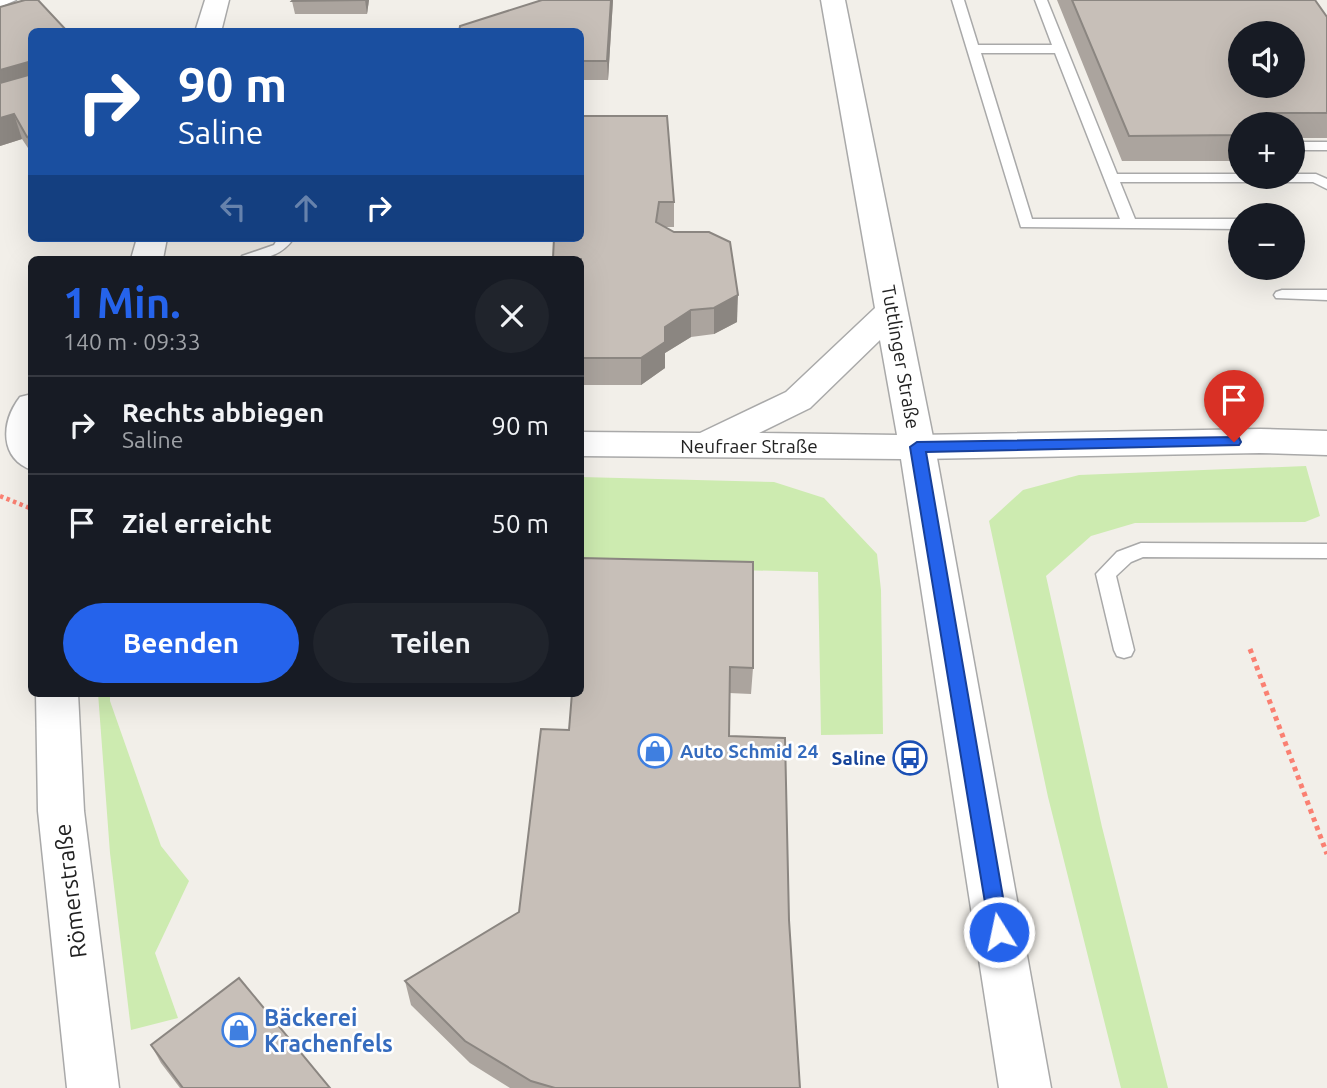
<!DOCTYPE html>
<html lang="de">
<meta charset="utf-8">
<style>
:root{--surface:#171b24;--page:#20242c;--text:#f1f3f6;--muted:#9ea1a6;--line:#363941;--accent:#2563eb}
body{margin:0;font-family:Ubuntu,sans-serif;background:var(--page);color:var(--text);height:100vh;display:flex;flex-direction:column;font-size:26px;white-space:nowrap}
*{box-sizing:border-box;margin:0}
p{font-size:23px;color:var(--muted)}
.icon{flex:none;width:38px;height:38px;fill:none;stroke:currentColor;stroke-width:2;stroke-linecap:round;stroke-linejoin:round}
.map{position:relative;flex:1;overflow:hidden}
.side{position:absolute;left:28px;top:256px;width:556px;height:441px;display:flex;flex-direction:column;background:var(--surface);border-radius:10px;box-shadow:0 7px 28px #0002}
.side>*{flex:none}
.banner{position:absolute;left:28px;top:28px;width:556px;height:214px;border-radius:10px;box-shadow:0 7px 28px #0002;background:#1a4fa0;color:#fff;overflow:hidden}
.tools{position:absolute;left:1228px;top:21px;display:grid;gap:14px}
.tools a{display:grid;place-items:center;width:77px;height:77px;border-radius:50%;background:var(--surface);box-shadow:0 7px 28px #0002;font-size:35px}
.pin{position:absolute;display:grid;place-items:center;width:60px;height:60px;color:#fff;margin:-72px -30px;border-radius:50% 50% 50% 0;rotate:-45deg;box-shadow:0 0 7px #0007}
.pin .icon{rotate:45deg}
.me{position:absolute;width:77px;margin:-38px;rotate:350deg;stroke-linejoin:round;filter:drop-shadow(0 0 5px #0008)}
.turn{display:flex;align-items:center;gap:24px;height:147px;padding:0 35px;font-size:32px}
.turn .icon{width:91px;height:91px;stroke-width:2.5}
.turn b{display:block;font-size:49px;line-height:60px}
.lanes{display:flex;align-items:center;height:66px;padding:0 35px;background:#0003;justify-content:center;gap:35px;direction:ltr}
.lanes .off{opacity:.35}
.round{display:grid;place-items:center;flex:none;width:74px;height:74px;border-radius:37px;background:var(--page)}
.summary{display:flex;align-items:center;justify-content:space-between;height:119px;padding:0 35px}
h1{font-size:42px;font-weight:600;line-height:52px;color:var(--accent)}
.primary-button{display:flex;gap:14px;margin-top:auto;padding:14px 35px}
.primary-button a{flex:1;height:80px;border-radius:42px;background:var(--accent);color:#fff;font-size:28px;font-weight:600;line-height:80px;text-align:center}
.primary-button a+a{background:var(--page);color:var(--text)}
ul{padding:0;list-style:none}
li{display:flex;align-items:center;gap:21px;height:98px;padding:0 35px;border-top:2px solid var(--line)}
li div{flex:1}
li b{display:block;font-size:26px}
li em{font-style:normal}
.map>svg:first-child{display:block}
.grass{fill:#cdebb0}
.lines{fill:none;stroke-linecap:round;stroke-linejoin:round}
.service-casing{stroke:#a9a9a9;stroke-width:3}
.minor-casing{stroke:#a9a9a9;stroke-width:3}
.tertiary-casing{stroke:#a9a9a9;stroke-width:3}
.path-far1{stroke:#fa8072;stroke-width:4.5;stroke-dasharray:3.5 3.5;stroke-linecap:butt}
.path{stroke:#fa8072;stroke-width:5;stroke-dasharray:4.5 4.5;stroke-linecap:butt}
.service{fill:#fff;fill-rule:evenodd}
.minor{fill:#fff;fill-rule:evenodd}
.tertiary{fill:#fff;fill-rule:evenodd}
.wall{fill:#aba49e}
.shaded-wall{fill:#8b8681}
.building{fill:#c7bfb8;stroke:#8b8681;stroke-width:2;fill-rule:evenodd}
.route{fill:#2563eb;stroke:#184099;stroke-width:2}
.labels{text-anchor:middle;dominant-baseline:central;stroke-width:5;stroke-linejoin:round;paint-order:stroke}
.street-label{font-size:19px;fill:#222;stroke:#fff}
.shop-label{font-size:19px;font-weight:bold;fill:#366cbe;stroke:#fff;text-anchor:start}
.transit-label{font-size:19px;font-weight:bold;fill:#164399;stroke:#fff;text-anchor:end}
.near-street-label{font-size:23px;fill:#222;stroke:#fff}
.near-shop-label{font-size:23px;font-weight:bold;fill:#366cbe;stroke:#fff;text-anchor:start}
</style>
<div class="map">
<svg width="1327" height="1088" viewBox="0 0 1327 1088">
<rect width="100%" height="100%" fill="#f2efe9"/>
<!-- grass -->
<g class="grass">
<path d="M1306,466l14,50 -15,6 -170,1 -44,13 -45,40 56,251 66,261h-47l-73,-291 -59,-276 34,-31 56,-15z"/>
<path d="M581,477l193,5 50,16 53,56 4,36 2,144 -62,1 -3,-163 -237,-6z"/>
<path d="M98,693h12v8l51,145 28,35 -34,72 23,65 -47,12 -21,-177z"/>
</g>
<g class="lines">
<defs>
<g id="service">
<path d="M0,0h16l-16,7z"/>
<path d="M952,0h12l14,45h74l-17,-45h12l70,174h124v3h52v-3h23l11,5v10l-14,-7h-193l15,37h106v10l-220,-2zM981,53h74l65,166h-88z"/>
<rect x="1293" y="142" width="34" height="8"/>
<path d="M278,238h16c-14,20 -31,21 -54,21l2,-3 32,-11z"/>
<path d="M1282,290h45v10l-51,-2 -2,-3 2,-3z"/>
<path d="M1141,543l186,1v14l-184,-1 -12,5 -15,14 18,74 -3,6 -7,2 -7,-2 -3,-6 -18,-76 21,-22z"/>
</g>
<g id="minor">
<path d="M205,0h24l-8,32h-26z"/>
<path d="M137,238h30l-4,21h-32z"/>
<path d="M1260,429l67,2v24l-67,-2 -343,6 -13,-3 -5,-9 5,-9 13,-3z"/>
</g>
<g id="tertiary">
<path d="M821,0h24l90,447 116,641h-52l-98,-629 -320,-3v-24l119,1 86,-41 89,-84zM880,340l17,95 -138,-2 51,-25z"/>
<path d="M32,394v76c-32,-11 -32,-47 -12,-73z"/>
<path d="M36,693h42l6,118 35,277h-52l-29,-277z"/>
</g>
</defs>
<!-- service casing -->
<use href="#service" class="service-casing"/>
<!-- minor casing -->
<use href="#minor" class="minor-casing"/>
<!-- tertiary casing -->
<use href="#tertiary" class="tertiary-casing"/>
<!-- path-far1 -->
<path class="path-far1" d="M0,496l32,13"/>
<!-- path -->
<path class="path" d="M1250,649l77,205"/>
<!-- service -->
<use href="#service" class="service"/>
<!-- minor -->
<use href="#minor" class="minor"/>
<!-- tertiary -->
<use href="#tertiary" class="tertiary"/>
</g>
<!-- wall -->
<g class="wall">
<path d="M369,0l-2,14h-72l-3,-13z"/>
<path d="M542,0h71l-5,80h-27v-48z"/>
<path d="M1057,0h258l12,17v121h-34v-14h-52v37h-119z"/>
<path d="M0,7l32,25v122l-10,-15 -22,7z"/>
<path d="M581,116l93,86v25h-8l71,95 -23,12 -23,3 -26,16v15l-24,17h-60v-126l-28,-1z"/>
<path d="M581,558l172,110 -2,26 -22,-1v43l60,184 11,168h-290l-40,-25 -59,-58 -6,-24 114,-69 50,-182 12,-37z"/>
<path d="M151,1045l179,43h-150l-19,-25z"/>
</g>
<!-- shaded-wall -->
<g class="shaded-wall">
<path d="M365,0h4l-2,14z"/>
<path d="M611,0h2l-5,80 -1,-19z"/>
<path d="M32,61v27l-32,9v-27z"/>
<path d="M14,114l8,25 -22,7v-28z"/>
<path d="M32,136v13l-5,-12z"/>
<path d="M738,295l-1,27 -23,12v-26z"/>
<path d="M691,310v27l-26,16v15l-24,17v-27l24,-31z"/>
</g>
<!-- building -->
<g class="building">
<path d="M25,0h13l30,32h-36v29l-32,9v-63z"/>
<path d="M293,0h72l-73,1z"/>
<path d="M542,0h69l-4,61h-26v-29h-122l1,-6z"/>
<path d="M1072,0h243l12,17v96h-58l6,11h-34v11l-112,1zM1241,33h52v53h-52z"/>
<path d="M32,74v62l-5,1 -13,-23 -14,4v-35z"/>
<path d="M581,116h86l7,86h-15l-3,20 18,10h35l21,10 8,53 -24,13 -23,2 -26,17v15l-24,16h-60v-99h-29l1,-1 1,-20h27z"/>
<path d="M581,558l172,4v106l-23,-1 -1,69 56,2 4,182 11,168h-245l-24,-7 -66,-40 -60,-60 114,-69 22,-183 28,1 3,-37h9z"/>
<path d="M239,978l91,110h-147l-32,-43z"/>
</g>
<!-- route -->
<path class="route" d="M1234,437l5,1 2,4 -2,3 -313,7 83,480 -3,7 -7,2 -8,-2 -81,-492 7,-5z"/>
<!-- icons -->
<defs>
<symbol id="shop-ring" viewBox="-11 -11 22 22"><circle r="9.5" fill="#fff" stroke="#3f7fe0" stroke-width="1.5"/><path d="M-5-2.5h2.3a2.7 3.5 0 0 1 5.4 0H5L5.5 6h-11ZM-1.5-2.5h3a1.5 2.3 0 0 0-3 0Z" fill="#3f7fe0"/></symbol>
<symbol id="bus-ring" viewBox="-11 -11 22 22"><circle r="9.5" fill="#fff" stroke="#1a4fb4" stroke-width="1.5"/><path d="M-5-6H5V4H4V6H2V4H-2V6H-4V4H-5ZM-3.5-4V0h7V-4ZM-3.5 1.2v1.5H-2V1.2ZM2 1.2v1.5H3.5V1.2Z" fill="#1a4fb4"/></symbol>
</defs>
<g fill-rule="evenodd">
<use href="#shop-ring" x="636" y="732" width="38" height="38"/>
<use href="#bus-ring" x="891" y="739" width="38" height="38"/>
<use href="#shop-ring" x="220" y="1011" width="38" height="38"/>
</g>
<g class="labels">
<!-- street labels -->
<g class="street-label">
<text transform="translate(901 357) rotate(80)">Tuttlinger Straße</text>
<text x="749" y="446">Neufraer Straße</text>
</g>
<!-- shop labels -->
<g class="shop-label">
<text x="680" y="751">Auto Schmid 24</text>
</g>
<!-- transit labels -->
<g class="transit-label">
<text x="886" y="758">Saline</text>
</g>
<!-- near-street labels -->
<g class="near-street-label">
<text transform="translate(70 891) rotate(-97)">Römerstraße</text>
</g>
<!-- near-shop labels -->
<g class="near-shop-label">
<text x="264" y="1017">Bäckerei<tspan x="264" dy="26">Krachenfels</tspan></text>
</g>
</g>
</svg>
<div class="tools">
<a><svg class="icon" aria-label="sound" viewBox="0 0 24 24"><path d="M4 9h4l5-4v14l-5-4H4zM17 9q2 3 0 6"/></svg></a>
<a>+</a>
<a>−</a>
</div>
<div class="pin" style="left:1234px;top:442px;background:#d93025"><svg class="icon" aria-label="arrive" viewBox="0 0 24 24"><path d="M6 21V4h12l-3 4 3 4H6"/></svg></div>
<svg class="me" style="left:999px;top:932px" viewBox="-20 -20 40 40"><circle r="17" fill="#2563eb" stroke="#fff" stroke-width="3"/><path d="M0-11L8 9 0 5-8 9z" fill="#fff"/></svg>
<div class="banner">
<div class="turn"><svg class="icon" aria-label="right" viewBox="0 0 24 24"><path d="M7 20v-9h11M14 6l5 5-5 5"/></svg><div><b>90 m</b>Saline</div></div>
<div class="lanes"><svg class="icon off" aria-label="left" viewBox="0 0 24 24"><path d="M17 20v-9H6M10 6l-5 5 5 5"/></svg><svg class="icon off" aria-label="ahead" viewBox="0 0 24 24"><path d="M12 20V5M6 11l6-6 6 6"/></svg><svg class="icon" aria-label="right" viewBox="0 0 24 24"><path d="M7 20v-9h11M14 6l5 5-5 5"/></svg></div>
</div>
<section class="side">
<div class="summary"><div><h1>1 Min.</h1><p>140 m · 09:33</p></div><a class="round"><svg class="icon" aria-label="close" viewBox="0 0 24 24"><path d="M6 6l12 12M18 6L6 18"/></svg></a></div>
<ul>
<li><svg class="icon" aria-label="right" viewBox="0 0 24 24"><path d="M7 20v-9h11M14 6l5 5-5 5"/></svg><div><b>Rechts abbiegen</b><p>Saline</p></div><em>90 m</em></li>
<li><svg class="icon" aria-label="arrive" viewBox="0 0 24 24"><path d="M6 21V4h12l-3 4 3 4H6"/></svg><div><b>Ziel erreicht</b></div><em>50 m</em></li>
</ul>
<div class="primary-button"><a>Beenden</a><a>Teilen</a></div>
</section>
</div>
